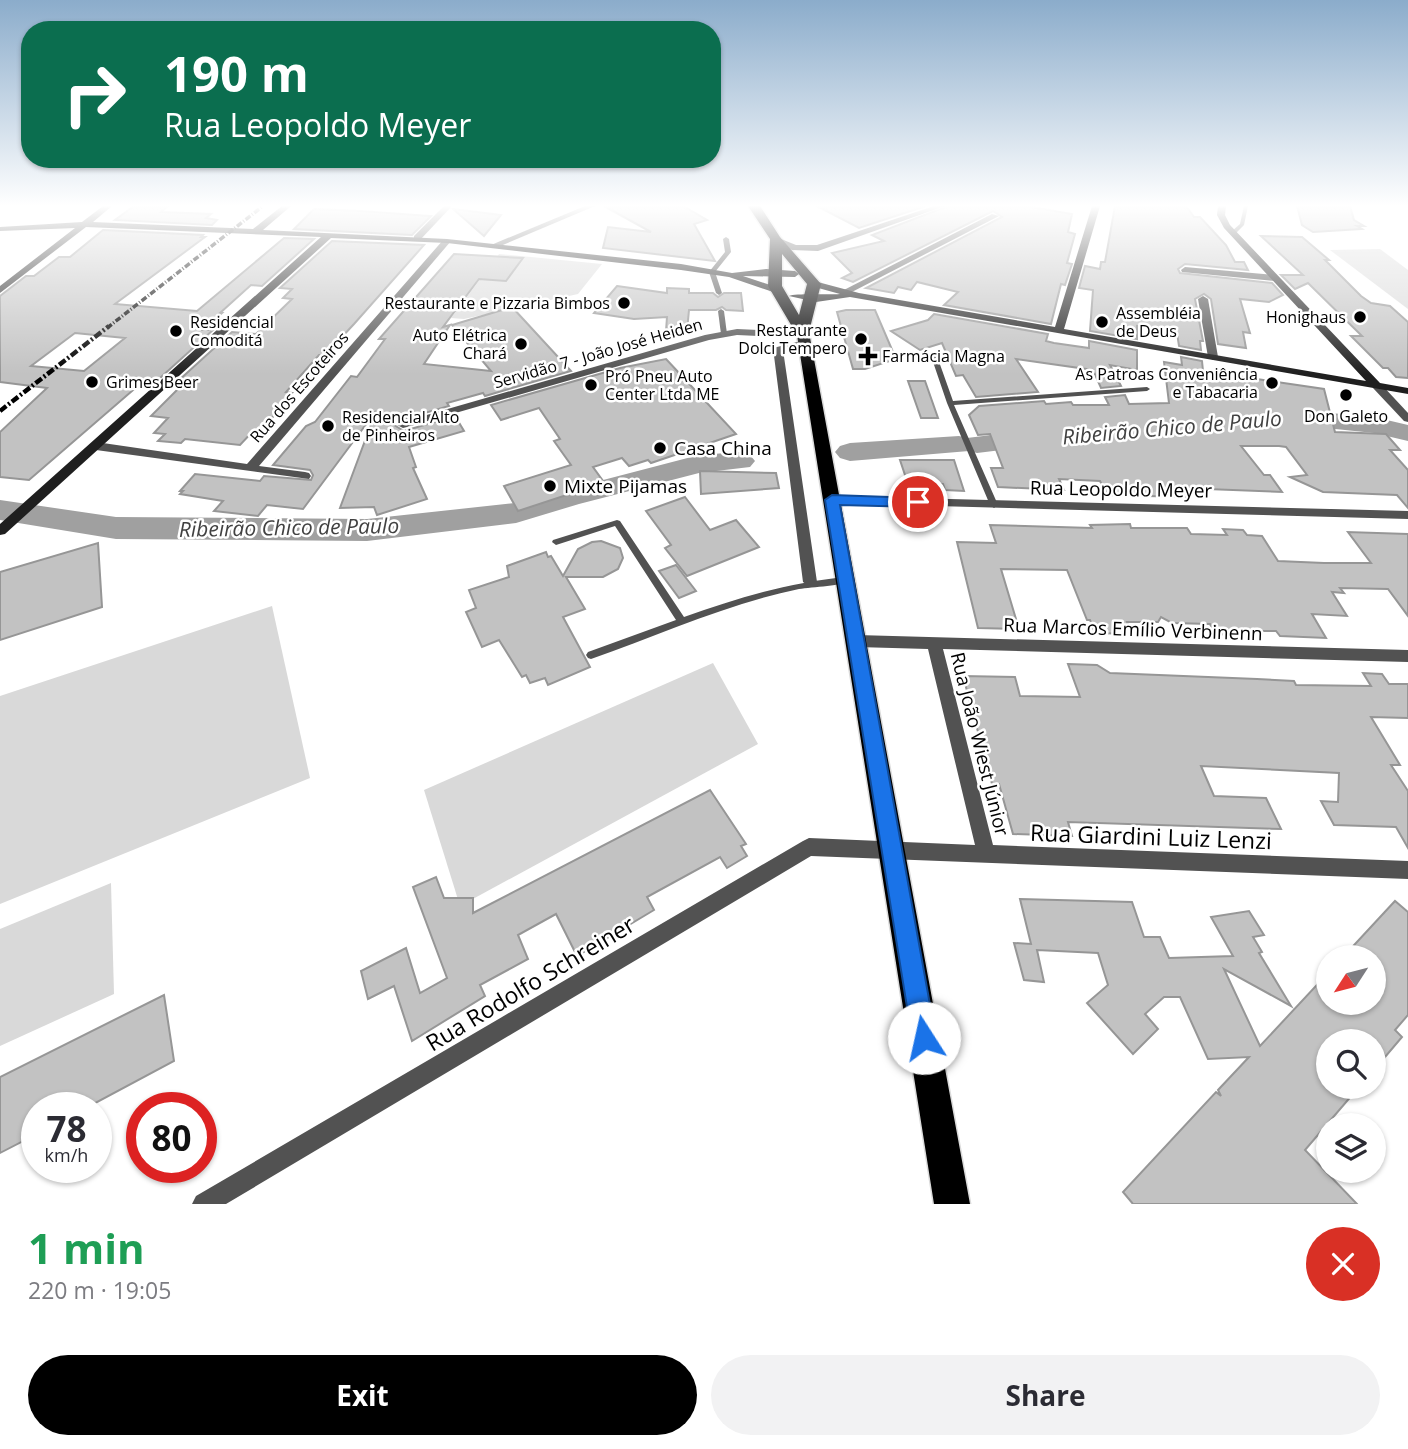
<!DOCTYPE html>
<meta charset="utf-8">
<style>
:root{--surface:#fff;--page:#f2f2f3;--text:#2b2b33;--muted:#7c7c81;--accent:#000}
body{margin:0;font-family:"Open Sans",sans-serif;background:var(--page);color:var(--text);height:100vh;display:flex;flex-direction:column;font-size:26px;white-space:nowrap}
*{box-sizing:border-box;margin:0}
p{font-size:23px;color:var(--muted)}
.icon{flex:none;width:38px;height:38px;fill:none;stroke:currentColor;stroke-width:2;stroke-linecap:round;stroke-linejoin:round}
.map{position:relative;height:1204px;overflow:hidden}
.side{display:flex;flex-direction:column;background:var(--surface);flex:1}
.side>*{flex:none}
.banner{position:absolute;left:21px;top:21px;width:700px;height:147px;border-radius:28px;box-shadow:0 2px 5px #0004;background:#0b6e4f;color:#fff;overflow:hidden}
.needle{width:46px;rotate:234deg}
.tools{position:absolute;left:1316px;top:945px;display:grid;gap:14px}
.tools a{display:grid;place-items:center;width:70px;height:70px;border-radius:50%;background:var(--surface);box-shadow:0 2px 5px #0004;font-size:35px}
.speed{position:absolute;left:21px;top:1092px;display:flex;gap:14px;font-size:35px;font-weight:700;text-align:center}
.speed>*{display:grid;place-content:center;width:91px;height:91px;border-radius:50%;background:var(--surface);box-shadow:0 2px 5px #0004;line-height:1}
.speed small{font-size:18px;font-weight:400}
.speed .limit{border:10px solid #d22;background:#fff;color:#111}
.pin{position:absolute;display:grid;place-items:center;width:60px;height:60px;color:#fff;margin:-30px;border:4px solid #fff;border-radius:50%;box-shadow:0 2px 7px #0007}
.me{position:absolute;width:77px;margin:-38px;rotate:350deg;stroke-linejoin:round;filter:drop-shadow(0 0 5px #0008)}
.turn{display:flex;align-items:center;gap:24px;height:147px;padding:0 28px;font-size:32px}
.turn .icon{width:91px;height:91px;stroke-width:2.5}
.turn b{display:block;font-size:49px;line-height:60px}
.round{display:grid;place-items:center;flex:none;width:74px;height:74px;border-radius:37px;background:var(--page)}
.headline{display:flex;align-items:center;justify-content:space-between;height:119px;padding:0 28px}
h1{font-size:42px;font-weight:700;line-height:52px;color:#1e9e55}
.action{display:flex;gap:14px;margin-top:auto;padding:14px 28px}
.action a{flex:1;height:80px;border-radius:42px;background:var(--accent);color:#fff;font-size:28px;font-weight:700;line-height:80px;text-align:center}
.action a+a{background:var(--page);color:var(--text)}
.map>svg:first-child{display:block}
.green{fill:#d9d9d9}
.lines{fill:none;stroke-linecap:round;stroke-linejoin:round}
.river{fill:#a0a0a0;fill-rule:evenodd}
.building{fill:#c2c2c2;stroke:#969696;stroke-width:2;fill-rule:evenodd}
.highway-casing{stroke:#dbdbdb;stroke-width:3}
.lane{fill:#525252;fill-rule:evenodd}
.street{fill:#525252;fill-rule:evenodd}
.secondary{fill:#1f1f1f;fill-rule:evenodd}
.highway{fill:#000;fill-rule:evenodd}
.rail-far1{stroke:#000;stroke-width:3.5;stroke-dasharray:6 2 1 2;stroke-linecap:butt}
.rail{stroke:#000;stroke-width:4.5;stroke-dasharray:8 2.5 2 2.5;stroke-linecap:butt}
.route{fill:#1a73e8;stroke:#114b97;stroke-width:2}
.poi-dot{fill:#000;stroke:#fff;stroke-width:2.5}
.labels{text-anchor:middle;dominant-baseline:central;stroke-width:5;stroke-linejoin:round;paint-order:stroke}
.far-poi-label{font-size:16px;fill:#000;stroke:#fff;text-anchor:start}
.far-street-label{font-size:16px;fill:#000;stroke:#fff}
.poi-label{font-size:19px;fill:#000;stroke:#fff;text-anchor:start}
.street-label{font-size:19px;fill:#000;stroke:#fff}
.water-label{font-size:21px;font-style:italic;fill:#414141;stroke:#fff}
.near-street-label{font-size:23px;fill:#000;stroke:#fff}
</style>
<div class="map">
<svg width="1408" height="1204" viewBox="0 0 1408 1204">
<rect width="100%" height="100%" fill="#fff"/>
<!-- green -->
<g class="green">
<path d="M1380,249l28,21v39l-78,-59z"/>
<path d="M499,254l103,10 -24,30 -114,25 -13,-1z"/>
<path d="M272,606l38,172 -310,126v-208z"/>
<path d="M713,663l45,81 -298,162 -36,-116z"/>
<path d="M111,883l3,111 -114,52v-117z"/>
</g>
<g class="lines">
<!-- river -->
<g class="river">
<path d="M1287,409l87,8 34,8v16l-34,-8 -97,-10 -4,-6 4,-6z"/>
<path d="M1040,429l10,3 4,6 -4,6 -73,9 -8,-2 -119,10 -10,-3 -5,-6 5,-6 10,-3 109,-7 8,2z"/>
<path d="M740,452l10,3 5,6 -5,6 -51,6 -120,31 -63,19 -149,18 -251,-2 -116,-19v-20l116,17 251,2 148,-16 184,-48z"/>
</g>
</g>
<!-- building -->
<g class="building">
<path d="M134,206h34l-7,6 50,2 -5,4 11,2 -5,5 -97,-5z"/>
<path d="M604,206h79l24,14 -13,4 21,37 -112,-13 5,-21 43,5z"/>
<path d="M817,206h109l-67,22z"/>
<path d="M948,206h78l46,8 -4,18 7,2 -8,29 5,1 -7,21 -4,-1 -10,40 -107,-19 14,-13 -41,-10 -6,8 -13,-3 -4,6 -28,-5 136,-71 -9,-6 -140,71 -11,-4 10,-5 -20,-20 52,-12 -12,-6z"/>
<path d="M1115,206h71l8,11h6l26,28 9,17h9l4,8 -63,-6 -7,5 2,4 92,10 11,12 -14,7 -29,-3 10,34 -7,-1 3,16 -28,-4 -7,-45 -7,-5 -9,5 8,42h-3l1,9 -22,-4 -2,-13 -40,-7v13l-47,-8 3,-41 -14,-2 6,-22 15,3 1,-7h4z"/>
<path d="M1297,206h53l4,14 10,6h-7l5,3 -49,3 -11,-7z"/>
<path d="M314,209l46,2 71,5 -19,19 -118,-6z"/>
<path d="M453,209l48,6 -17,21z"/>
<path d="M103,230l100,5 -2,2h4l-90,67 82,7 87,-73 30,1 -52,47 -11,-1 -31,28h2l-19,17h10l-54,49 -12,-1 -118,102 -29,-3v-45l47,-44 -47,-6v-86l26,-20h8l25,-19h11zM75,333l50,5 -41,33 -53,-5z"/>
<path d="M1261,236l41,1 27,23h-4l36,36 10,7 19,3 18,16v56l-12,-1 -8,-9h-5l-32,-32h11l-54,-53 -13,6 -14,-14h22z"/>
<path d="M332,241l92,4 -70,79 -29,31h-6l-33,37 6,1 -5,5h3l-29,32h-7l-14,15 -55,-6 -4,4 -23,-2 7,-7 -11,-1 14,-15 -17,-2 35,-35h-8l54,-49 24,2 36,-35 -9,-1 9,-9 -12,-1z"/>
<path d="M454,254l69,4 -17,23 -27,-2 -36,48 7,-2 -26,39 67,7 -39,-46 60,-18 59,64 -86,25 -2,-3 -36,10 2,3 -52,15 -3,4 10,6 51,-15 9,15 -55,16 7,20 -3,1 14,31 -50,16 -3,-8 -34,1 36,-97 -73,98 -36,-4 -9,11 -44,-5 9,-10 -43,-7 3,-3h-3l15,-17 65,7 4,-5 47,4 2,-5 -3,-5 -37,-5 33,-39 9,-4 36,-46 6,1 28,-38h-6z"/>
<path d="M617,286l50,7v-5l22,1v4h24l5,4 6,-4h17l2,18 -17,-1 -4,-3 -6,3h-27l-2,21h-21l1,-14 -33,2 -40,-6z"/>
<path d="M846,310h29l21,49 -31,10h-12l-16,-57z"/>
<path d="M934,314l114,20 -2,7 8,2 35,5v-7l48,9v20l-27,-5 11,21 -20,2 -8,-18 -77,-11 22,33 -62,5 -13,-22 -7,1 -14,-33 -22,7 -29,-19 37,-11z"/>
<path d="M1181,357l21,4 1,10 121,18 11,43 51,2 14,16h-10l18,20v38l-11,-13 -74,-3 -33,-15 17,-2 -21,-28 -7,-1h-38l23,29h6l12,17 -101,-4 4,9 -78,-2 -7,-14 -41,-2 5,11 -66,-3 -7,-19h12l-13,-34 -12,1 -9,-20 10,-9 65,-5 2,3 25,-2 2,3h36l-4,-8 20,-2 4,9 40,-1 -5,-41 18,3z"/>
<path d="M666,359l70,75 -85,29 -3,-3 -19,6 -7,-8 -29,9 10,14 -8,2 2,2 -79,26 -14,-25 67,-21 -17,-24 6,-2 -21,-31 -38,12 -10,-15 129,-37z"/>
<path d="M908,381h17l13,37h-17z"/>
<path d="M900,460h54l10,31 -19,-1 -2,-6h-35z"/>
<path d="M700,471l76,2 3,15 -78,6z"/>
<path d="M685,497l25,33 26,-10 23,27 -72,29 -22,-28 6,-3 -25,-34z"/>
<path d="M1130,524l1,4h56l4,6 36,1 -4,-6 20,1 4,5 15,1 16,25 46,2h47l-23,-31 60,2v82l-20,-27 -48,-1 4,5 -12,-1 15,24 -35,-2 14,24 -46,-2 -4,-5h-46l3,4 -18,-1 -5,-10 -38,-1 -11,-6 -3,5h-31l5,12 -37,-1 -5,-13h-3l-20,-50 -66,-1 18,60 -41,-1 -21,-86 39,1 -6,-18 102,3 -2,-3z"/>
<path d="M601,541l19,7 3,10 -5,11 -15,8h-37l19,32 -22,8 27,50 -42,18 -3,-7 -15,5 -4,-8 -4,2 -23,-37 -17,7 -16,-35 10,-4 -7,-18 40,-13 -2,-11 39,-14 2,5 3,-1 12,20 15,-27 14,-7z"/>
<path d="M98,543l4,64 -102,33v-68z"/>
<path d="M676,565l20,26 -17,7 -20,-27z"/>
<path d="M1068,664l29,1 13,8 147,6 37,2 2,4 75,1 -8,-13 19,1 7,10h19v34l-37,-1 29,48h-9l17,26v57l-12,-21 -62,-2 -13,-24 17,1 1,-29 -138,-7 13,30 52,2 15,31 -213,-7 4,14 -59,-2 -14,-50h-7l-29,-108 52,1 5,19 60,1z"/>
<path d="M710,790l36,54 -5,2 6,10 -20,12 -7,-11 -73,40 7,13 -77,46 -21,-42 -38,21 10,24 -48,26 5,11 -73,45 -18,-55 -26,13 -7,-28 45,-23 14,45 27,-15 -34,-91 23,-10 8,21h29v15z"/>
<path d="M1020,899l112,3 12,35h16l9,21 64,-2 -22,-39 38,-6 15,24 -11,2 9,15 -3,1 32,53 -67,-37 36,77 68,-73v30h46v-46h-31l52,-56 13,11v103l-13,15 7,7 -28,33v-29h-46v46h31l-54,63 52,54h-224l-10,-12 93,-100 5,4 -3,-6 31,-33 -41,2 -28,-62h-16l-19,17 13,15 -25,25 -46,-51 21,-18 -10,-32 -61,-3 7,32 -20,-2 -10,-37 17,1z"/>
<path d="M164,995l10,66 -88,47h-49v26l-37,19v-76z"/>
</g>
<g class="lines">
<defs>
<path id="highway" d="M748,206h12l20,31 41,47 -12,48 161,872h-36l-137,-869 -29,-49 2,-47zM782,254l25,30 -8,31 -17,-29z"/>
</defs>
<!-- highway casing -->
<use href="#highway" class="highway-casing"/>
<!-- lane -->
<g class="lane">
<path d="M1244,206h4l-4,19 -9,9h-4v-2l9,-8z"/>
<path d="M726,237l3,2 2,13 -16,20 7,21 -3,2 -3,-2 -7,-21 16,-20 -2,-13z"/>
<path d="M721,309l3,2 3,23 -3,2 -3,-2 -3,-23z"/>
<path d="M934,354l3,2 16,45 194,-14 3,2 -3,2 -193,14 44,100 -4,3 -4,-3 -43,-102 -16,-47z"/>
<path d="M617,520l3,1 64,96c54,-19 106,-35 163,-40l4,3c-7,6 -39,7 -52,9 -72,15 -139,46 -208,70l-3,-1 -2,-3 2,-3 88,-32 -61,-94 -59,19 -4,-3 1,-2z"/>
</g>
<!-- street -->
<g class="street">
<path d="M444,206h8l-32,34h-6v-4z"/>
<path d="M585,206h10l-97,41 -7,-2z"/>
<path d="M934,206h11l-127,45 -26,-1 -20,-11 4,-2 20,8h21z"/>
<path d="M992,214l7,2 -151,78 -8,-2z"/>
<path d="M444,239l7,2 -192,225 46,6 4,1 2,3 -2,3 -213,-29 -6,-4 6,-4 151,22z"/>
<path d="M1185,267l90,8 4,3 -4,3 -93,-9 -1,-2z"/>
<path d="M1203,296l5,3 10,58 -5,3 -5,-3 -10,-58z"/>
<path d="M737,329l67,3 5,3 -5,3 -67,-3 -28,5 -302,87 -4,1 -6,-3 2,-2 306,-88z"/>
<path d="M805,340l3,1v4l-25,5 34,232 -7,5 -7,-5 -30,-234z"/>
<path d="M1377,383l4,1 27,29v9l-4,-1 -31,-33 -1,-2z"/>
<path d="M832,496l576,15v8l-580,-16 -2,-3z"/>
<path d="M857,635l551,15v12l-465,-13 50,196 415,16v18l-597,-23 -585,348h-34l4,-8 607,-355 6,-3 166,7 -47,-196 -71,-2 -5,-2 -2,-4 2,-4z"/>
</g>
<!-- secondary -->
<g class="secondary">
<path d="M103,206h9l-19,16 160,7 29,-23h9l-28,24 184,9 234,25 51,9 34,-4 29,2 4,3 -4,3 -52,-1 36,12v4l-3,1 -47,-16 -48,-7 -234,-27 -116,-5 -326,296 -5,1v-11l321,-287 -235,-10 -86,66v-7l75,-58 -75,3v-4l82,-5z"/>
<path d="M1092,206h8l-36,123 302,52 -142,-153 -7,-13 1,-9h8l-1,9 5,10 150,158 28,5v6l-558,-97 -34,5 -27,-6c6,-3 39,-1 51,-2l-29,-8 -1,-2 4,-3 45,12 196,34z"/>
</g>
<!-- highway -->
<use href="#highway" class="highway"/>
<!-- rail-far1 -->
<path class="rail-far1" d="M107,328l156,-122"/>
<!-- rail -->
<path class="rail" d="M0,411l109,-85"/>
</g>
<!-- sky -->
<linearGradient id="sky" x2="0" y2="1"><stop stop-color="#8baccb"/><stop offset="0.55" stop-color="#fff"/><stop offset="1" stop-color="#fff" stop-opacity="0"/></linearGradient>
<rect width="1408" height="374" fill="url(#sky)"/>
<!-- route -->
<path class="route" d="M832,495l86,3 7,4 -7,5 -78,-2 96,533 -4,9 -8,3 -8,-3 -4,-9 -87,-538z"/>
<!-- markers -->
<g class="poi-dot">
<circle cx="624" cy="303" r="7"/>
<circle cx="1360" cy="317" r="7"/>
<circle cx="1102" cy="322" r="7"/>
<circle cx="176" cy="331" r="7"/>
<circle cx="861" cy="339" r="7"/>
<circle cx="521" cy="344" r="7"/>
<path d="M864.5 345.5h7v7h7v7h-7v7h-7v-7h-7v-7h7z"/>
<circle cx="92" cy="382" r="7"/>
<circle cx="1272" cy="383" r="7"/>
<circle cx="591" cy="385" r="7"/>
<circle cx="1346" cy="395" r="7"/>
<circle cx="328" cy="426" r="7"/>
<circle cx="660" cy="448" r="7"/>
<circle cx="550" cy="486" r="7"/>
</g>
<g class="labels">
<!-- far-poi labels -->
<g class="far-poi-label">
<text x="610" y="303" text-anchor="end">Restaurante e Pizzaria Bimbos</text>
<text x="1116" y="313">Assembléia<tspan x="1116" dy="18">de Deus</tspan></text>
<text x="1346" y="317" text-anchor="end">Honighaus</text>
<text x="190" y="322">Residencial<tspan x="190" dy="18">Comoditá</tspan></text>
<text x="847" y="330" text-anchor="end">Restaurante<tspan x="847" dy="18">Dolci Tempero</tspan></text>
<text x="507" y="335" text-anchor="end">Auto Elétrica<tspan x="507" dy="18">Chará</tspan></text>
<text x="882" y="356">Farmácia Magna</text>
<text x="1258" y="374" text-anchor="end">As Patroas Conveniência<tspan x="1258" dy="18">e Tabacaria</tspan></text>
<text x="605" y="376">Pró Pneu Auto<tspan x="605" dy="18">Center Ltda ME</tspan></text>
<text x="106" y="382">Grimes Beer</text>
<text x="1346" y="416" text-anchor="middle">Don Galeto</text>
<text x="342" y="417">Residencial Alto<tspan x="342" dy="18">de Pinheiros</tspan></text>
</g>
<!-- far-street labels -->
<g class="far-street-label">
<text transform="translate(598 353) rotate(-16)">Servidão 7 - João José Heiden</text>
<text transform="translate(299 387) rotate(-49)">Rua dos Escoteiros</text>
</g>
<!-- poi labels -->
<g class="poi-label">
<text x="674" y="448">Casa China</text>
<text x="564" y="486">Mixte Pijamas</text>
</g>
<!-- street labels -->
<g class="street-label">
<text transform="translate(1121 489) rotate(1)">Rua Leopoldo Meyer</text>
<text transform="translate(1133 629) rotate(2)">Rua Marcos Emílio Verbinenn</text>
<text transform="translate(980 744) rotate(76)">Rua João Wiest Júnior</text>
</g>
<!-- water labels -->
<g class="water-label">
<text transform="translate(1172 427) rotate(-5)">Ribeirão Chico de Paulo</text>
<text transform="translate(289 527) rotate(-1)">Ribeirão Chico de Paulo</text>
</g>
<!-- near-street labels -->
<g class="near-street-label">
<text transform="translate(1151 836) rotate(2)">Rua Giardini Luiz Lenzi</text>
<text transform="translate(530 983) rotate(-31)">Rua Rodolfo Schreiner</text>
</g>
</g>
</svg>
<div class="tools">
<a><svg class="needle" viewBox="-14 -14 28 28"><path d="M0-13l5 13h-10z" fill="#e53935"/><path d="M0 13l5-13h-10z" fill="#7c7c81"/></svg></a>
<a><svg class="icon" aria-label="search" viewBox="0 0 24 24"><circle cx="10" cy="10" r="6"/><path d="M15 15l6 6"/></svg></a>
<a><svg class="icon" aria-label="layers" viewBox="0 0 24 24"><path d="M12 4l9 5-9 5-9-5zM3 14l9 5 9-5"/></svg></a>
</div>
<div class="speed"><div>78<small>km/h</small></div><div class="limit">80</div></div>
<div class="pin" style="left:918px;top:502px;background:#d93025"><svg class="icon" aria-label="arrive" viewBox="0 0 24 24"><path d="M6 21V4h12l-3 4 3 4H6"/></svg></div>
<svg class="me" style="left:924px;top:1038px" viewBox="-20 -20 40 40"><circle r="19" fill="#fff"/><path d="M0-13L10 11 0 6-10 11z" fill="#1a73e8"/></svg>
<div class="banner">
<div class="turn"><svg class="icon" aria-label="right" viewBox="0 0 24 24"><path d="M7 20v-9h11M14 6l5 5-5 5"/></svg><div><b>190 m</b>Rua Leopoldo Meyer</div></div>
</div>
</div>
<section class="side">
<div class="headline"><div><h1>1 min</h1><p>220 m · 19:05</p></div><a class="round" style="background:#d93025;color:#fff"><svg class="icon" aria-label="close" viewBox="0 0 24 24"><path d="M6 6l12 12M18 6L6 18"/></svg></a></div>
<div class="action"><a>Exit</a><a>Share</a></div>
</section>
